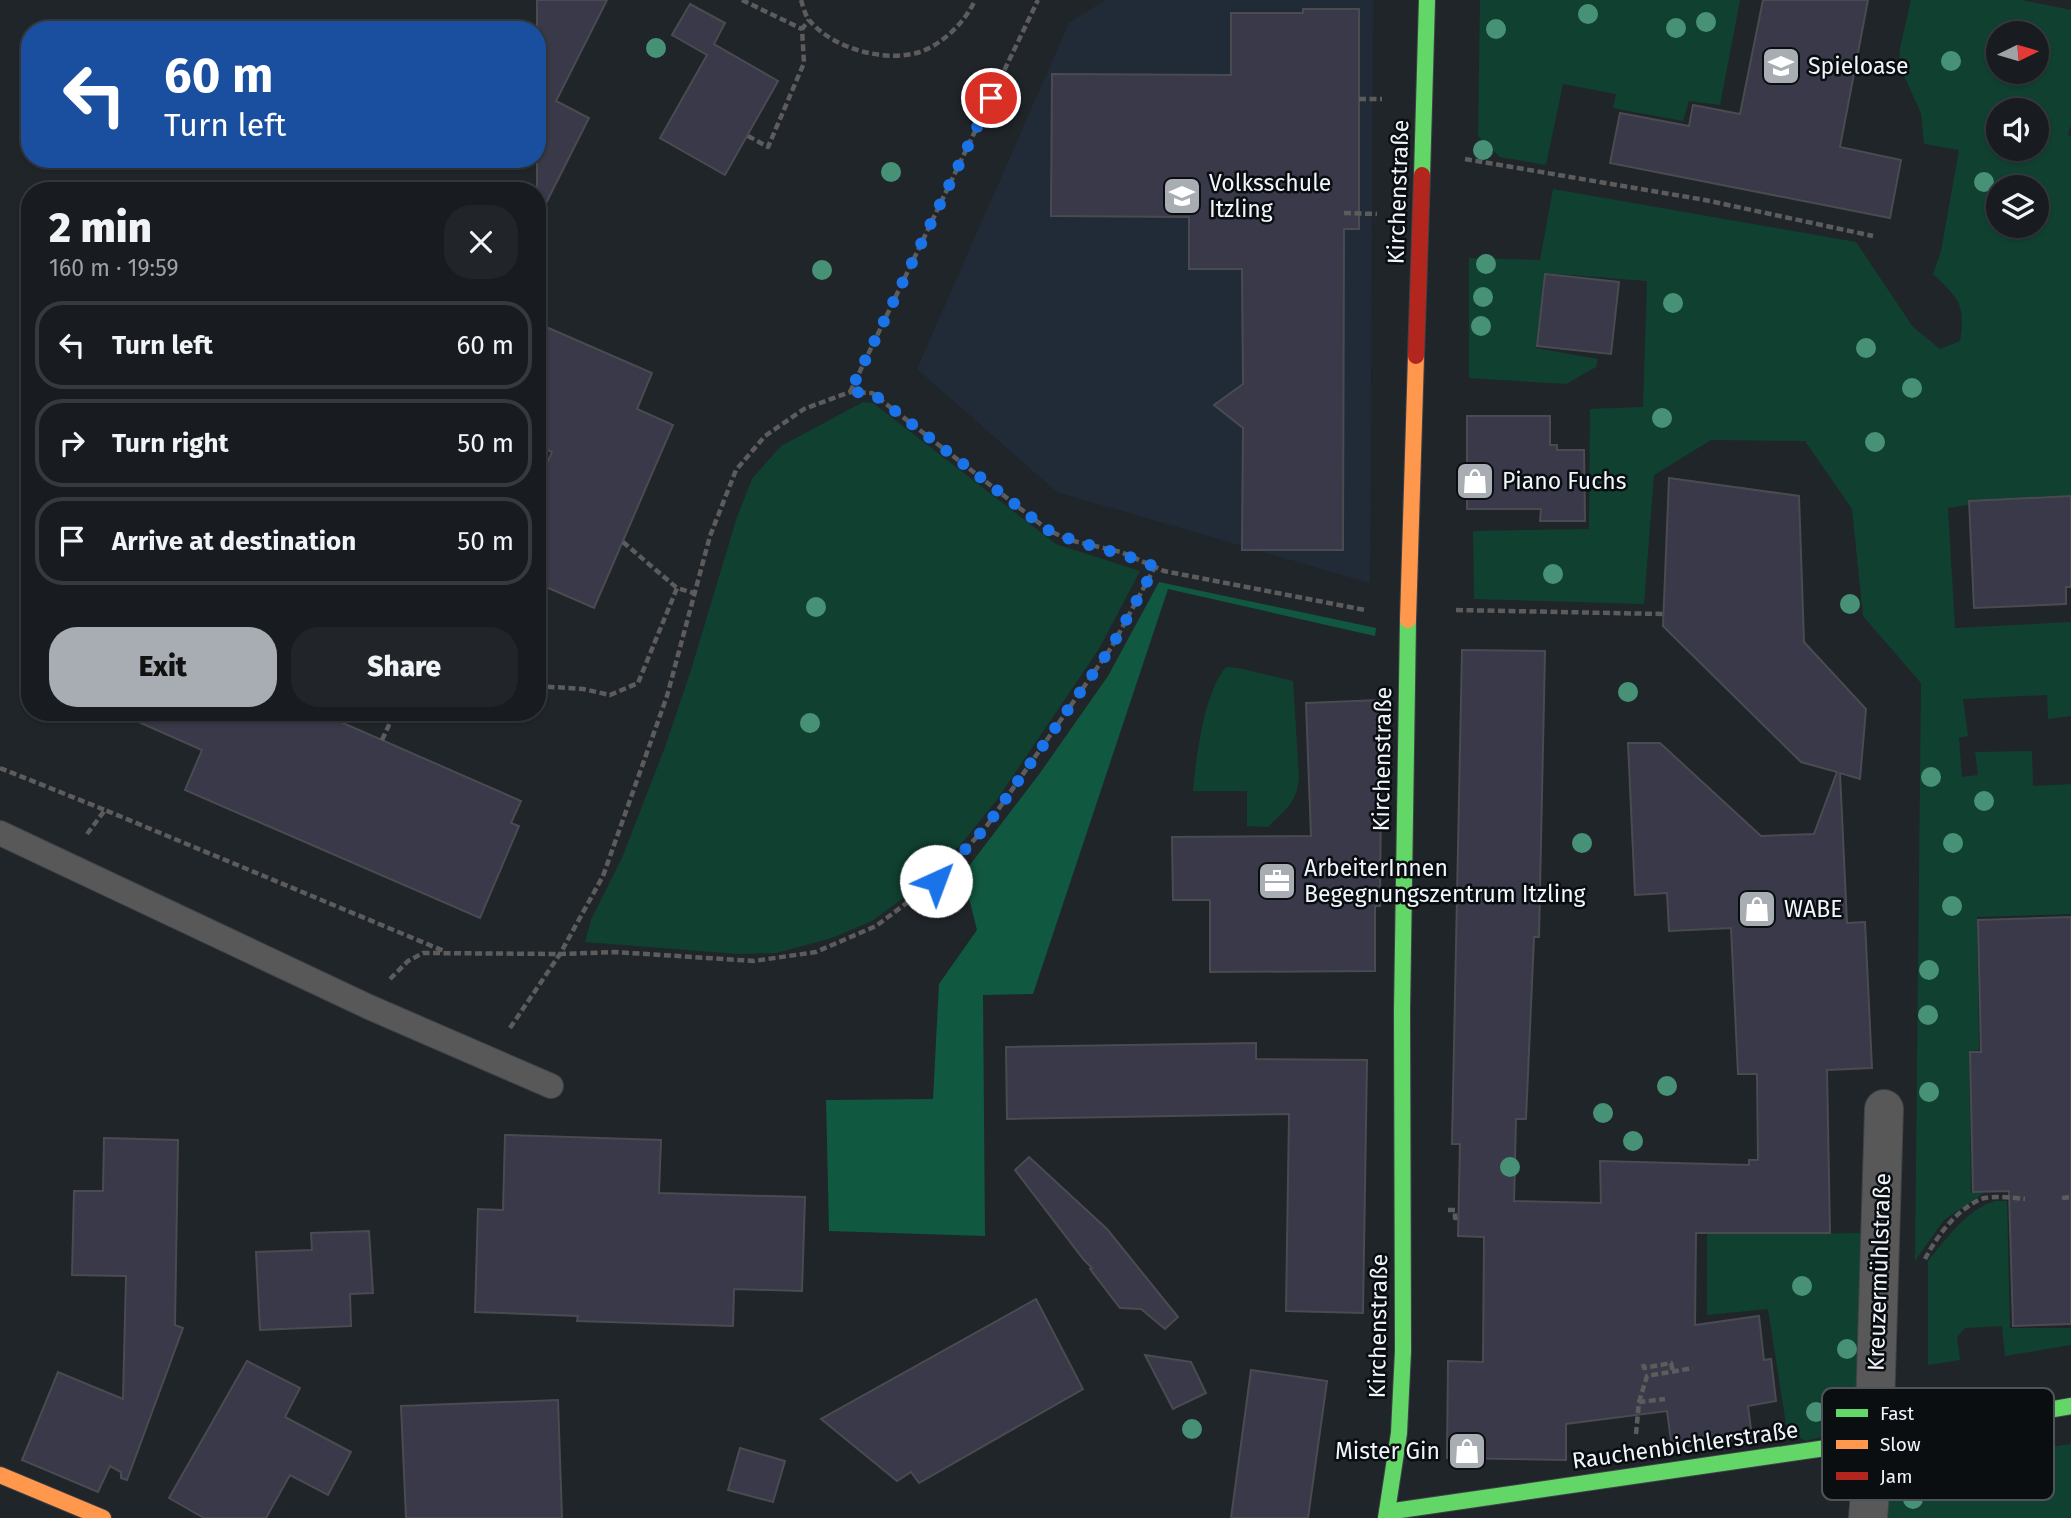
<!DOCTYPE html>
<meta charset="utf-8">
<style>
:root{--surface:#181c20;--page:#212529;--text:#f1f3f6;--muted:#9fa1a5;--line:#363a3e;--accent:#a7adb2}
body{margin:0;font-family:"Fira Sans",sans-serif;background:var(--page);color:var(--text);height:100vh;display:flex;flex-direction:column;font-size:26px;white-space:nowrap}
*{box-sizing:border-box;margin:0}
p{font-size:23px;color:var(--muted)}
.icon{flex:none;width:38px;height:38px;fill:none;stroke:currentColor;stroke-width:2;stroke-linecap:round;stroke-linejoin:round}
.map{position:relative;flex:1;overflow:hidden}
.panel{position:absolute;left:21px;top:182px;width:525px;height:539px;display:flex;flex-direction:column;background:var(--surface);border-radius:28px;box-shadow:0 2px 5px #0004,0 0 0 2px var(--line)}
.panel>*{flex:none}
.hud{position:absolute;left:21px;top:21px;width:525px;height:147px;border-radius:28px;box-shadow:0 2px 5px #0004,0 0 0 2px var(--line);background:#1a4fa0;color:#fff;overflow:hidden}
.needle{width:46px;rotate:85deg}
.controls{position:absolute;left:1986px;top:21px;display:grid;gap:14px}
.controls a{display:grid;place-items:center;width:63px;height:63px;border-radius:50%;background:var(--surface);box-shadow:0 2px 5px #0004,0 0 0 2px var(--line);font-size:35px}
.pin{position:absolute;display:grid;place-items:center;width:60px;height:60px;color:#fff;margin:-30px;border:4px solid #fff;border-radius:50%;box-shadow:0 2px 7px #0007}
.me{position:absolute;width:77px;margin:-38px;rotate:43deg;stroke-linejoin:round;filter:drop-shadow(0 0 5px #0008)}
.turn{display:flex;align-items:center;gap:24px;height:147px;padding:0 28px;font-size:32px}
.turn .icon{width:91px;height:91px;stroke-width:2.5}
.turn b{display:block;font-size:49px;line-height:60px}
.round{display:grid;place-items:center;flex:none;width:74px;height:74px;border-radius:28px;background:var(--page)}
.headline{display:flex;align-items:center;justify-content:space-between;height:119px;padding:0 28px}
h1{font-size:42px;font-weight:800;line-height:52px}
.primary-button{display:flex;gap:14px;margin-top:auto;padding:14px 28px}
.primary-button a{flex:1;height:80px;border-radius:28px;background:var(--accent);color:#111;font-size:28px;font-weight:800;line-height:80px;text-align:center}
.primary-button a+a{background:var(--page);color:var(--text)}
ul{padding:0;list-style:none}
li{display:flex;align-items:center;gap:21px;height:88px;margin:0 14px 10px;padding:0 14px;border:4px solid var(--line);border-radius:28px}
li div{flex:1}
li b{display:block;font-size:26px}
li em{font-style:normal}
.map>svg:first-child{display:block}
.built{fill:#202b37}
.green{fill:#104030;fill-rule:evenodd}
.forest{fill:#115841}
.building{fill:#393949;stroke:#494b50;stroke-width:2}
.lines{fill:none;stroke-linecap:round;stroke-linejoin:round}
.lane-casing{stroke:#3e4247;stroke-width:26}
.street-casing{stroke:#3e4247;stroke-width:40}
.fast-casing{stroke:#3e4247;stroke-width:18}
.slow-casing{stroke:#3e4247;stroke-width:18}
.jam-casing{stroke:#3e4247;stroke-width:18}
.path{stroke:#5c5c5d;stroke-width:4.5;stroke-dasharray:7 3.5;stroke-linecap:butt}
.lane{stroke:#585859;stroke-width:24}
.street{stroke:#585859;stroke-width:38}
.fast{stroke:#63d668;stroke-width:16}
.slow{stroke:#ff974d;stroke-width:16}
.jam{stroke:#b3261e;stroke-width:16}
.tree{fill:#479277}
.route{stroke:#1a73e8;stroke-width:12;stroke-dasharray:0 21.6}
.labels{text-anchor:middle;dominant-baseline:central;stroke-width:5;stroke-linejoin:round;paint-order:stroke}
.poi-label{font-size:23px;fill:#f0f6fc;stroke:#0a0e11;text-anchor:start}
.street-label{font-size:23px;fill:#f0f6fc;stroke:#0a0e11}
.key{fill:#0a0e11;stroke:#4f5458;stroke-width:2}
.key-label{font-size:19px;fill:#f0f6fc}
</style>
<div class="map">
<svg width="2071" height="1518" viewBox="0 0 2071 1518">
<rect width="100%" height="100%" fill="#20252a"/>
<!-- built -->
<path class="built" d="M1105,0h268l-3,583 -313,-91 -140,-123 152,-346z"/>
<!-- green -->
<g class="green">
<path d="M1480,0h260l-20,105 -31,-4 -6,20 -70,-13 3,-14 -53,-10 -17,81 -46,-8 -22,-21z"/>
<path d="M1911,0h111l49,10v114l-3,11 3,1v359l-103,5v5l-20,3 7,120 116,-6v94l-23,3 -1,-24 -84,4 5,37 -9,2 3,39 16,-2 -3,-23 57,-1 1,35 38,-2v130l-94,3 2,133 -10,1 2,142h13l-40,27 -29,41 6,-578 -58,-67 -11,-107 -47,-68 -94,-1 -57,35 -10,129 -170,-5 -1,-68 116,-2 1,-120 53,-2 4,-126 -103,-8 -8,75 62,11 -2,8 -30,17 -97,-6v-120l71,2 13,-71 303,53 57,85 27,22 20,-8c6,-37 -1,-42 -27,-67l8,-23 18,-101 -35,-6 -3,-31 -22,-48 1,-17zM2037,33v39h-39v-39zM1998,110h39v39h-39zM2037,187v39h-39v-39z"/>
<path d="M863,402l10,1 183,141 84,27 -41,78 -103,152 -34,42 -45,45 -45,33 -40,17 -56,15 -37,1 -154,-12 6,-22 31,-62 43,-111 26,-77 46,-153 15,-38 29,-33z"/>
<path d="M1226,667l12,1 55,13 6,97c-3,26 -13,31 -31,49l-21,-1v-35h-54c3,-33 11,-99 33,-124z"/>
<path d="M1757,1193v41l114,-1 -14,190 -8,7 -43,11 -19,-10 -19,-122 -61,6v-88z"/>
<path d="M1995,1201h12l3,127h61v17l-66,11 -3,-30 -37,2 -8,9 3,23 -32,5v-104c18,-22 38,-51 67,-60z"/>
<path d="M2071,1444v74h-186l9,-37 17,-13z"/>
</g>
<!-- forest -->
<path class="forest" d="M1159,582l217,46 -1,8 -207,-47 -135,405 -50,1 2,241 -156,-5 -3,-131 107,-1 6,-115 38,-54 -14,-56 77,-101 68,-97z"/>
<!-- building -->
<g class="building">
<path d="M537,0h70l-51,101 33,17 -52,103z"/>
<path d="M1763,0h105l-28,147 61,13 -11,58 -280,-55 10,-50 69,13 4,-21 47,9z"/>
<path d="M690,4l35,19 -11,21 64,37 -53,94 -65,-37 47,-83 -35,-20z"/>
<path d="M1303,9h56v220h-15l-1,321h-101l1,-122 -29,-23 29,-21 -1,-115h-53v-52l-138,-1 1,-142 179,1v-62h72z"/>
<path d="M1545,274l74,8 -8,72 -74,-8z"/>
<path d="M537,323l115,50 -15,36 36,16 -79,183 -57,-25v-97l15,-34 -15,-7z"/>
<path d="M1467,416h83v29h7v5h27l1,71h-45l1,-12h-74z"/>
<path d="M1669,478l130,18 5,146 62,67 -6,70 -20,-6 7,150 18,-1 7,146 -45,2 3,163h-134l-1,92 64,-9 5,44 7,-1 5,42 -28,5 4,31 -80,11 -5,-37 -101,13v36l-119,-2 1,-97 35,1 1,-125 -26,-1 2,-92h-8l10,-494 83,1 -6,286h-5l-8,182h-10l-2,82 87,2 -1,-42 149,4v-5h9l-1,-86h-19l-7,-146 -62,3 -2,-38 -32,2 -7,-152h32l101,93 53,-2 23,-62 -36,-10 -138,-136z"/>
<path d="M2071,496v91h-5v17l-92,4 -5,-107z"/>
<path d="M1379,700l2,88 -1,118h-5v65l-165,1v-72h-37l-1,-63 139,-1 -5,-133z"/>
<path d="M116,712h202l203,89 -10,22 8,3 -39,92 -295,-128 17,-40z"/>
<path d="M2071,917v407l-58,2 -4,-135 -36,1 -3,-140h11l-3,-132z"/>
<path d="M1256,1043v16l111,1 -4,253 -77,-2 3,-197 -282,5 -1,-72z"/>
<path d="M505,1135l156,5 -2,53 146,4 -3,94 -68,-2 -1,37 -156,-5 1,-5 -103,-4 3,-103 25,1z"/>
<path d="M104,1138l74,2 -3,185 8,3 -56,152 -6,-2v-6l-11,-6 -12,26 -76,-32 36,-88 65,27 3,-123 -54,-1 2,-84h29z"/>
<path d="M1029,1157l78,72 71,88 -13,12 -24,-20 -21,-1 -30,-39 2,-1 -8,-8 -69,-90z"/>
<path d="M369,1231l4,62 -23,1 1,32 -91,4 -4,-78 56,-2 -1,-17z"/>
<path d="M1036,1299l47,90 -164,94 -8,-11 -14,9 -76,-62z"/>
<path d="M1145,1355l46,7 15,31 -33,16z"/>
<path d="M247,1361l53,27 -15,29 66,35 -23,43 -38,-20 -24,43h-62l-35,-20z"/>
<path d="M1251,1370l76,11 -19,137h-77z"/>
<path d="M558,1400l4,118h-156l-5,-112z"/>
<path d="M740,1448l45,13 -12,41 -45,-12z"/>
</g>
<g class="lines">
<defs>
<path id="lane" d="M0,833l369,174 182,79"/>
<path id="street" d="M1868,1518l6,-77 10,-332"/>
<g id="fast">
<path d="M1422,175l5,-175"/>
<path d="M1387,1512l487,-71 197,-35"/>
<path d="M1386,1518l13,-85 4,-82 -1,-340 6,-391"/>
</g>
<g id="slow">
<path d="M1408,620l8,-264"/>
<path d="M0,1475l103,43"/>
</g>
<path id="jam" d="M1416,356l6,-181"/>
</defs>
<!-- lane casing -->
<use href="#lane" class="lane-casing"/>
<!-- street casing -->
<use href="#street" class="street-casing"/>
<!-- fast casing -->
<use href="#fast" class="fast-casing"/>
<!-- slow casing -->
<use href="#slow" class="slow-casing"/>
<!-- jam casing -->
<use href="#jam" class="jam-casing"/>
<!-- path -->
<g class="path">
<path d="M742,0l60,29"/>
<path d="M801,0c2,6 4,15 8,20 24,29 77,43 111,32 23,-8 46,-31 55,-52"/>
<path d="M1359,99h23"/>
<path d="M748,136l20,11 36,-84 -2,-34 7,-9"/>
<path d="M1465,159l240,41 168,36"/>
<path d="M1344,213l33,1"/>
<path d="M850,392l188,-392"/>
<path d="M623,542l54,46"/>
<path d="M1456,610l207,4"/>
<path d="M537,686l46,3 27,6 28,-12 39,-95 17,5"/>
<path d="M382,740l13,-28"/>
<path d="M0,768l105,42"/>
<path d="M87,834l18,-24 339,141"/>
<path d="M390,979l18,-18 15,-8 137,1 55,-2 139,9 62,-9 60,-26 60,-45 50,-54 125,-179 44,-81"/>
<path d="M510,1028l50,-74 43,-78 64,-180 43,-160 26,-66 29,-34 39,-27 46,-17 22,1 176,137 21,10 52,12 43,19 201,39"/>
<path d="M2062,1198l9,-1"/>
<path d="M1448,1210h7v8h3"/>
<path d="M1925,1259c12,-23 31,-49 56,-60 12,-4 32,-1 44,0"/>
<path d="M1643,1364l1,4 27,-5 2,9"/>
<path d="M1639,1402l8,-26 46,-8"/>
<path d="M1636,1434l3,-32 26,-3"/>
</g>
<!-- lane -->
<use href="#lane" class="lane"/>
<!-- street -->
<use href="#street" class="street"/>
<!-- fast -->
<use href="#fast" class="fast"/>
<!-- slow -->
<use href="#slow" class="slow"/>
<!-- jam -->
<use href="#jam" class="jam"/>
</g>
<!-- trees -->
<g class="tree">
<circle cx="1588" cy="14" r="10"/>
<circle cx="1706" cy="22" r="10"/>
<circle cx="1676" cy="28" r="10"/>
<circle cx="1496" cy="29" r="10"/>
<circle cx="656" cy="48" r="10"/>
<circle cx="1951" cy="61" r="10"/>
<circle cx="1483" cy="150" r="10"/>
<circle cx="891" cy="172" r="10"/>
<circle cx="1984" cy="182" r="10"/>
<circle cx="1486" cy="264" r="10"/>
<circle cx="822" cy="270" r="10"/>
<circle cx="1483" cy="297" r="10"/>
<circle cx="1673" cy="303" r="10"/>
<circle cx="1481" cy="326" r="10"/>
<circle cx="1866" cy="348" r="10"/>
<circle cx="1912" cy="388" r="10"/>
<circle cx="1662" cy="418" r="10"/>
<circle cx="1875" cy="442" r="10"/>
<circle cx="1553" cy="574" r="10"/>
<circle cx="1850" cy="604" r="10"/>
<circle cx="816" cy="607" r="10"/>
<circle cx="1628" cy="692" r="10"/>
<circle cx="810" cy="723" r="10"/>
<circle cx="1931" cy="777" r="10"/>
<circle cx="1984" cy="801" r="10"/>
<circle cx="1582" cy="843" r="10"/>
<circle cx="1953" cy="843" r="10"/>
<circle cx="1952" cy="906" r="10"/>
<circle cx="1929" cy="970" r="10"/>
<circle cx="1928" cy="1015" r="10"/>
<circle cx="1667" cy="1086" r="10"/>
<circle cx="1929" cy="1092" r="10"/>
<circle cx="1603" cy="1113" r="10"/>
<circle cx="1633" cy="1141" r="10"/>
<circle cx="1510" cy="1167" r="10"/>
<circle cx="1802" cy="1286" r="10"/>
<circle cx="1847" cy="1349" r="10"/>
<circle cx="1816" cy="1412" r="10"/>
<circle cx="1192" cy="1429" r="10"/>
<circle cx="1913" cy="1499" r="10"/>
</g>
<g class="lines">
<!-- route -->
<path class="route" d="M936,881l50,-54 125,-179 44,-81c-36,-17 -72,-20 -107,-37l-176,-137 -22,-1 141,-294"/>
</g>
<!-- icons -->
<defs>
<symbol id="school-square" viewBox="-11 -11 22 22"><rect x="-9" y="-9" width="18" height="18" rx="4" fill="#a7adb2" stroke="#0a0e11"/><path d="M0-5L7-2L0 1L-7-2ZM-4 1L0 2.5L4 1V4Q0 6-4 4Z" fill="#fff"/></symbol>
<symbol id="shop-square" viewBox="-11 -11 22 22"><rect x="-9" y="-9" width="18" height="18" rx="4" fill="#a7adb2" stroke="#0a0e11"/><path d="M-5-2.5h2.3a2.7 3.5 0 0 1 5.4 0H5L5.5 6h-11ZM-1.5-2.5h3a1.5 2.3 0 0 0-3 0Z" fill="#fff"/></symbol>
<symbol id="office-square" viewBox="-11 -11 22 22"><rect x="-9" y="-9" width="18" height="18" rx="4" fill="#a7adb2" stroke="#0a0e11"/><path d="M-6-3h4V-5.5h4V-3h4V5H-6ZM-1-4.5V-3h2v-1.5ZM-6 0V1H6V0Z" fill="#fff"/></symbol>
</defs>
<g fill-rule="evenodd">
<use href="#school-square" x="1759" y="44" width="44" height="44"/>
<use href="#school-square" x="1160" y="174" width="44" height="44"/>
<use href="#shop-square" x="1453" y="459" width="44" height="44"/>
<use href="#office-square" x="1255" y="859" width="44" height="44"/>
<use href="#shop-square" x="1735" y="887" width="44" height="44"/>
<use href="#shop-square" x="1445" y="1429" width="44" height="44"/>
</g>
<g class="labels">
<!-- poi labels -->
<g class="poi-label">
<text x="1808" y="66">Spieloase</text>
<text x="1209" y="183">Volksschule<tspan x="1209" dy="26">Itzling</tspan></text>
<text x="1502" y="481">Piano Fuchs</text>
<text x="1304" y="868">ArbeiterInnen<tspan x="1304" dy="26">Begegnungszentrum Itzling</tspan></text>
<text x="1784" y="909">WABE</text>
<text x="1440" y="1451" text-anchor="end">Mister Gin</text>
</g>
<!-- street labels -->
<g class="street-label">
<text transform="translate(1398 192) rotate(-88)">Kirchenstraße</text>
<text transform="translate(1382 759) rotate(-89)">Kirchenstraße</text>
<text transform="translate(1879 1272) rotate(-88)">Kreuzermühlstraße</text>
<text transform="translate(1378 1326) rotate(-89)">Kirchenstraße</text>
<text transform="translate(1685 1445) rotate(-8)">Rauchenbichlerstraße</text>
</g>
</g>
<!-- legend -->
<rect x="1822" y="1388" width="232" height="112" rx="10" class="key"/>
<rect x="1836" y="1409" width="32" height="8" fill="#63d668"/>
<rect x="1836" y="1440" width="32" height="9" fill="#ff974d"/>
<rect x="1836" y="1472" width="32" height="8" fill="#b3261e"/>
<g class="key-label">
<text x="1880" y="1420">Fast</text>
<text x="1880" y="1451">Slow</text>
<text x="1880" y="1483">Jam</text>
</g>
</svg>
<div class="controls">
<a><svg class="needle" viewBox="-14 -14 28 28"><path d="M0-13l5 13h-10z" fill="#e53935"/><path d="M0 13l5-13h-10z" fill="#9fa1a5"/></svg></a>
<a><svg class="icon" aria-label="sound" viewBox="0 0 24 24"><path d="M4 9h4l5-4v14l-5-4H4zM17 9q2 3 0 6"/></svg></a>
<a><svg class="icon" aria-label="layers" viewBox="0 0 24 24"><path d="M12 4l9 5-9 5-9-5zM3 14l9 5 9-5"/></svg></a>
</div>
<div class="pin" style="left:991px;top:98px;background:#d93025"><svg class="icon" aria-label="arrive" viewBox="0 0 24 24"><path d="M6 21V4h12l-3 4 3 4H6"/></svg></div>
<svg class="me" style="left:936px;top:881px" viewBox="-20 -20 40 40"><circle r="19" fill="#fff"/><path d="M0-13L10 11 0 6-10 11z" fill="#1a73e8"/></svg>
<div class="hud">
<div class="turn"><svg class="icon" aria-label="left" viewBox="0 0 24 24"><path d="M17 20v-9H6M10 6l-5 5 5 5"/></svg><div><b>60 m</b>Turn left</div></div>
</div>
<section class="panel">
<div class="headline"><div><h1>2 min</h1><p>160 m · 19:59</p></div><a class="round"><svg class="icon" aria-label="close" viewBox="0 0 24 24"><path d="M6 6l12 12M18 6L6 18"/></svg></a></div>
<ul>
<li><svg class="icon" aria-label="left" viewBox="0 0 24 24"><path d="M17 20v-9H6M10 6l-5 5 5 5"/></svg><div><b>Turn left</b></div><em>60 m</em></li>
<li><svg class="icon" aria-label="right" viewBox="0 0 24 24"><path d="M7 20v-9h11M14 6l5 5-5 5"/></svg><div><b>Turn right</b></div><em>50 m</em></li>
<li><svg class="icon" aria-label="arrive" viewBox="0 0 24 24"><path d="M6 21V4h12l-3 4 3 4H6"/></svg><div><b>Arrive at destination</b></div><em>50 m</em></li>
</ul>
<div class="primary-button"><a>Exit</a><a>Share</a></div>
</section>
</div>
